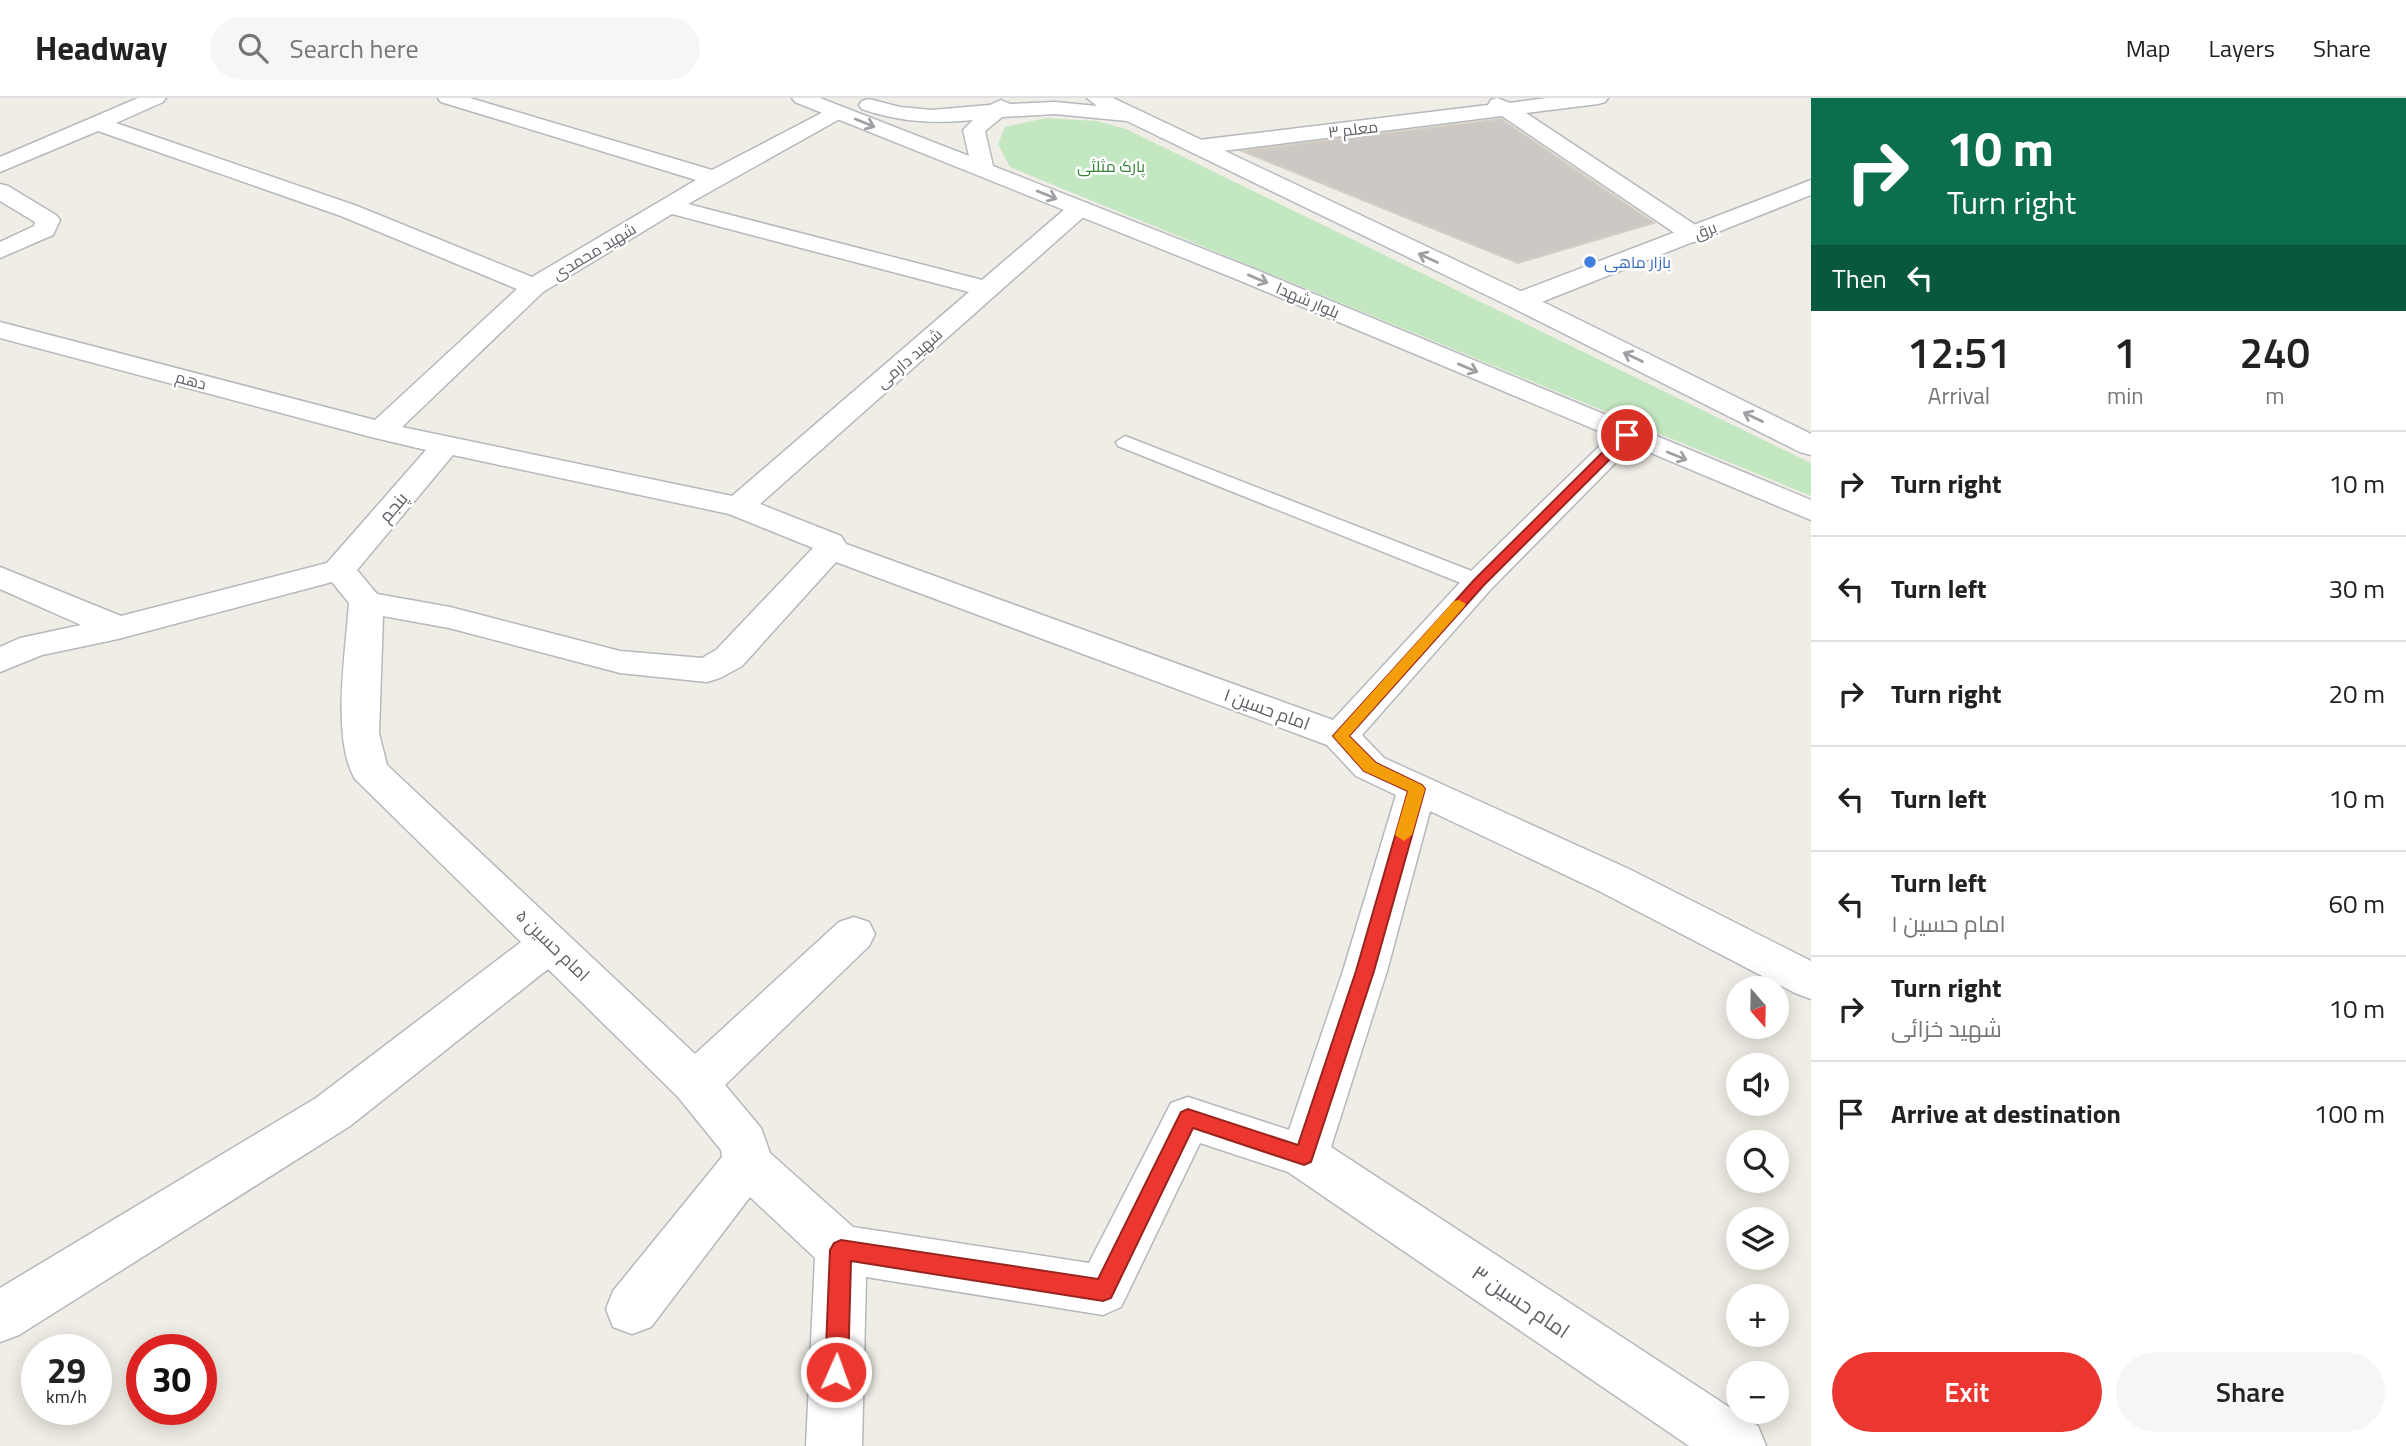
<!DOCTYPE html>
<meta charset="utf-8">
<style>
:root{--surface:#fff;--page:#f6f6f6;--text:#222;--muted:#767676;--line:#e0e0e0;--accent:#eb372f}
body{margin:0;font-family:"Titillium Web",Cairo,sans-serif;background:var(--page);color:var(--text);height:100vh;display:flex;flex-direction:column;font-size:26px;white-space:nowrap}
*{box-sizing:border-box;margin:0}
p{font-size:23px;color:var(--muted)}
.icon{flex:none;width:38px;height:38px;fill:none;stroke:currentColor;stroke-width:2;stroke-linecap:round;stroke-linejoin:round}
.map{position:relative;flex:1;overflow:hidden}
.details{display:flex;flex-direction:column;background:var(--surface);width:595px}
.details>*{flex:none}
.hud{background:#0b6e4f;color:#fff;overflow:hidden}
.needle{width:46px;rotate:160deg}
.fabs{position:absolute;left:1726px;top:878px;display:grid;gap:14px}
.fabs a{display:grid;place-items:center;width:63px;height:63px;border-radius:50%;background:var(--surface);box-shadow:0 4px 18px #0003;font-size:35px}
.speed{position:absolute;left:21px;top:1236px;display:flex;gap:14px;font-size:35px;font-weight:700;text-align:center}
.speed>*{display:grid;place-content:center;width:91px;height:91px;border-radius:50%;background:var(--surface);box-shadow:0 4px 18px #0003;line-height:1}
.speed small{font-size:18px;font-weight:400}
.speed .limit{border:10px solid #d22;background:#fff;color:#111}
.pin{position:absolute;display:grid;place-items:center;width:60px;height:60px;color:#fff;margin:-30px;border:4px solid #fff;border-radius:50%;box-shadow:0 2px 7px #0007}
.me{position:absolute;width:77px;margin:-38px;rotate:2deg;stroke-linejoin:round;filter:drop-shadow(0 0 5px #0008)}
.turn{display:flex;align-items:center;gap:24px;height:147px;padding:0 21px;font-size:32px}
.turn .icon{width:91px;height:91px;stroke-width:2.5}
.turn b{display:block;font-size:49px;line-height:60px}
.then{display:flex;align-items:center;height:66px;padding:0 21px;background:#0003;gap:14px;font-size:26px}
.eta{display:flex;justify-content:space-evenly;align-items:center;height:119px;text-align:center}
.eta b{font-size:42px;font-weight:600;line-height:49px}
.cta{display:flex;gap:14px;margin-top:auto;padding:14px 21px}
.cta a{flex:1;height:80px;border-radius:42px;background:var(--accent);color:#fff;font-size:28px;font-weight:600;line-height:80px;text-align:center}
.cta a+a{background:var(--page);color:var(--text)}
ul{padding:0;list-style:none}
li{display:flex;align-items:center;gap:21px;height:105px;padding:0 21px;border-top:2px solid var(--line)}
li div{flex:1}
li b{display:block;font-size:26px}
li em{font-style:normal}
header{display:flex;align-items:center;gap:42px;box-sizing:border-box;height:98px;padding:0 35px;background:var(--surface);border-bottom:2px solid var(--line)}
header strong{font-size:33px}
nav{display:flex;gap:38px;margin-inline-start:auto;font-size:24px}
.search{width:490px;height:63px;background:var(--page);display:flex;align-items:center;gap:18px;box-sizing:border-box;padding:0 24px;border-radius:38px;color:var(--muted);font-size:26px}
main{display:flex;flex:1;min-height:0}
.map>svg:first-child{display:block}
.green{fill:#c3e7c1}
.building{fill:#ccc9c4;stroke:#d4cec3;stroke-width:2}
.lines{fill:none;stroke-linecap:round;stroke-linejoin:round}
.service-casing{stroke:#b5b8bc;stroke-width:3}
.minor-casing{stroke:#b5b8bc;stroke-width:3}
.tertiary-casing{stroke:#b5b8bc;stroke-width:3}
.secondary-casing{stroke:#b6babf;stroke-width:3}
.service{fill:#fff;fill-rule:evenodd}
.minor{fill:#fff;fill-rule:evenodd}
.tertiary{fill:#fff;fill-rule:evenodd}
.secondary{fill:#fff;fill-rule:evenodd}
.oneway{stroke:#9ea0a3}
.route{fill:#eb372f;stroke:#99241f;stroke-width:2}
.slow{fill:#f59e0b}
.shop-dot{fill:#3f7fe0;stroke:#fff;stroke-width:2.5}
.labels{text-anchor:middle;dominant-baseline:central;stroke-width:5;stroke-linejoin:round;paint-order:stroke}
.far-street-label{font-size:16px;fill:#5d6166;stroke:#fff}
.far-park-label{font-size:16px;fill:#348535;stroke:#fff}
.far-shop-label{font-size:16px;fill:#366cbe;stroke:#fff;text-anchor:start}
.street-label{font-size:18px;fill:#5d6166;stroke:#fff}
.near-street-label{font-size:21px;fill:#5d6166;stroke:#fff}
</style>
<header>
<strong>Headway</strong>
<div class="search"><svg class="icon" aria-label="search" viewBox="0 0 24 24"><circle cx="10" cy="10" r="6"/><path d="M15 15l6 6"/></svg>Search here</div>
<nav><a>Map</a><a>Layers</a><a>Share</a></nav>
</header>
<main>
<div class="map">
<svg width="1811" height="1348" viewBox="0 0 1811 1348">
<rect width="100%" height="100%" fill="#efede5"/>
<!-- green -->
<path class="green" d="M1046,20l50,3 30,8 685,334v33l-801,-329 -12,-23 7,-17z"/>
<!-- building -->
<path class="building" d="M1501,21l153,104 -136,40 -276,-112z"/>
<g class="lines">
<defs>
<path id="service" d="M1125,338l362,141 3,5 -3,5h-16l-353,-141 -2,-4z"/>
<g id="minor">
<path d="M138,0h28l-3,4 -47,21 241,83 175,71 164,-97 -255,-78 -3,-4h32l242,72 119,-62h14l3,4 -3,4 -157,88 294,76 90,-77h16l4,5 -4,5 -328,291 81,32 5,8 487,176 134,-145 150,-146 10,-3 10,3 5,6 -5,6 -146,148 -129,146 22,23 245,111 182,92v38l-16,-6 -196,-102 -169,-80 -43,160 -56,176 427,279 8,20h-77l-401,-274 -88,-29 -79,164 -18,8 -237,-38 -4,169h-56l9,-188 -65,-61 -99,130 -19,7 -19,-7 -7,-18 7,-18 109,-134 -1,-7 -43,-53 -130,-128 -198,157 -331,209 -19,7v-54l316,-190 205,-156 -166,-163c-24,-41 -9,-128 -6,-176l-17,-21 -214,57 -76,16 -42,17v-25l20,-9 61,-13 -81,-36v-22l121,49 206,-53 99,-113 -55,-13 -371,-99v-16l375,98 142,-131 -176,-73 -243,-85 -98,41v-15zM672,116l297,78 -237,204 -330,-69 141,-135zM453,357l276,59 84,34 -97,102 -14,8 -82,-7 -170,-44 -73,-13 -20,-24zM836,464l491,183 29,31 40,19 -53,176 -54,159 -101,-33 -17,6 -82,160 -236,-36 -83,-74 -9,-25 -36,-43 144,-139 6,-12 -6,-12 -15,-5 -15,5 -144,132 -308,-289 -8,-32 4,-117 66,12 171,45 87,9 13,-4 22,-12z"/>
<path d="M1497,0l13,5 37,-5h61l-3,4 -7,2 -72,9 177,117 3,5 -3,5 -9,2 -9,-2 -183,-124 -303,38 -8,-2 -3,-5 3,-5 8,-2 289,-35 3,-5z"/>
<path d="M0,86l8,2 48,29 4,5 -7,15 -53,23v-16l34,-16 1,-4 -35,-21z"/>
</g>
<path id="tertiary" d="M1811,82v15l-282,112 -9,2 -9,-2 -4,-6 4,-6z"/>
<path id="secondary" d="M792,0h28l149,58 -6,-26 10,-10c-39,4 -74,2 -111,-11l-3,-4 3,-4 7,-2 31,8 32,3 58,-5 11,-5 9,4 45,-2 42,4 -10,-8h26l416,197 282,139v21l-11,-3 -289,-145 -384,-186 -72,-7 -53,3 -17,14 8,35 261,103 557,231v20l-575,-241 -441,-177z"/>
</defs>
<!-- service casing -->
<use href="#service" class="service-casing"/>
<!-- minor casing -->
<use href="#minor" class="minor-casing"/>
<!-- tertiary casing -->
<use href="#tertiary" class="tertiary-casing"/>
<!-- secondary casing -->
<use href="#secondary" class="secondary-casing"/>
<!-- service -->
<use href="#service" class="service"/>
<!-- minor -->
<use href="#minor" class="minor"/>
<!-- tertiary -->
<use href="#tertiary" class="tertiary"/>
<!-- secondary -->
<use href="#secondary" class="secondary"/>
</g>
<!-- one-way arrows -->
<defs><path id="oneway-shaft" d="M-6 0H5M1.5-3L5.5 0L1.5 3" fill="none" stroke-width="1.6" stroke-linecap="round" stroke-linejoin="round" transform="scale(1.75)"/></defs>
<g class="oneway">
<use href="#oneway-shaft" transform="translate(865 25) rotate(22)"/>
<use href="#oneway-shaft" transform="translate(1047 97) rotate(22)"/>
<use href="#oneway-shaft" transform="translate(1428 160) rotate(-155)"/>
<use href="#oneway-shaft" transform="translate(1258 181) rotate(23)"/>
<use href="#oneway-shaft" transform="translate(1633 259) rotate(-154)"/>
<use href="#oneway-shaft" transform="translate(1468 270) rotate(23)"/>
<use href="#oneway-shaft" transform="translate(1753 319) rotate(-154)"/>
<use href="#oneway-shaft" transform="translate(1677 358) rotate(22)"/>
</g>
<!-- route -->
<path class="route" d="M1627,333l5,1v5l-148,148 -135,151 27,27 46,22 3,4 -51,182 -63,191 -7,3 -111,-37 -82,170 -8,3 -252,-40 -3,111 -4,8 -8,3 -7,-3 -4,-8 5,-122 4,-7 7,-3 257,39 83,-167 7,-3 110,36 58,-174 52,-180 -44,-20 -31,-35 142,-157 148,-147z"/>
<!-- slow -->
<path class="slow" d="M1459,502l7,4 -2,3 -115,129 27,27 46,22 3,4 -13,46 -8,6 -9,-6 13,-44 -44,-20 -31,-35 121,-135z"/>
<!-- markers -->
<circle class="shop-dot" cx="1590" cy="164" r="7"/>
<g class="labels">
<!-- far-street labels -->
<g class="far-street-label">
<text transform="translate(1353 31) rotate(-7)">معلم ۳</text>
<text transform="translate(1705 132) rotate(-22)">برق</text>
<text transform="translate(594 153) rotate(-31)">شهید محمدی</text>
<text transform="translate(1308 202) rotate(23)">بلوار شهدا</text>
<text transform="translate(909 260) rotate(-41)">شهید دارمی</text>
<text transform="translate(191 282) rotate(15)">دهم</text>
</g>
<!-- far-park labels -->
<g class="far-park-label">
<text x="1111" y="68">پارک مثلثی</text>
</g>
<!-- far-shop labels -->
<g class="far-shop-label">
<text x="1604" y="164">بازار ماهی</text>
</g>
<!-- street labels -->
<g class="street-label">
<text transform="translate(393 409) rotate(-49)">پنجم</text>
<text transform="translate(1267 611) rotate(20)">امام حسین ۱</text>
<text transform="translate(553 847) rotate(44)">امام حسین ۵</text>
</g>
<!-- near-street labels -->
<g class="near-street-label">
<text transform="translate(1521 1203) rotate(34)">امام حسین ۳</text>
</g>
</g>
</svg>
<div class="fabs">
<a><svg class="needle" viewBox="-14 -14 28 28"><path d="M0-13l5 13h-10z" fill="#e53935"/><path d="M0 13l5-13h-10z" fill="#767676"/></svg></a>
<a><svg class="icon" aria-label="sound" viewBox="0 0 24 24"><path d="M4 9h4l5-4v14l-5-4H4zM17 9q2 3 0 6"/></svg></a>
<a><svg class="icon" aria-label="search" viewBox="0 0 24 24"><circle cx="10" cy="10" r="6"/><path d="M15 15l6 6"/></svg></a>
<a><svg class="icon" aria-label="layers" viewBox="0 0 24 24"><path d="M12 4l9 5-9 5-9-5zM3 14l9 5 9-5"/></svg></a>
<a>+</a>
<a>−</a>
</div>
<div class="speed"><div>29<small>km/h</small></div><div class="limit">30</div></div>
<div class="pin" style="left:1627px;top:337px;background:#d93025"><svg class="icon" aria-label="arrive" viewBox="0 0 24 24"><path d="M6 21V4h12l-3 4 3 4H6"/></svg></div>
<svg class="me" style="left:836px;top:1274px" viewBox="-20 -20 40 40"><circle r="17" fill="#eb372f" stroke="#fff" stroke-width="3"/><path d="M0-11L8 9 0 5-8 9z" fill="#fff"/></svg>
</div>
<section class="details">
<div class="hud">
<div class="turn"><svg class="icon" aria-label="right" viewBox="0 0 24 24"><path d="M7 20v-9h11M14 6l5 5-5 5"/></svg><div><b>10 m</b>Turn right</div></div>
<div class="then">Then<svg class="icon" aria-label="left" viewBox="0 0 24 24"><path d="M17 20v-9H6M10 6l-5 5 5 5"/></svg></div>
</div>
<div class="eta">
<div><b>12:51</b><p>Arrival</p></div>
<div><b>1</b><p>min</p></div>
<div><b>240</b><p>m</p></div>
</div>
<ul>
<li><svg class="icon" aria-label="right" viewBox="0 0 24 24"><path d="M7 20v-9h11M14 6l5 5-5 5"/></svg><div><b>Turn right</b></div><em>10 m</em></li>
<li><svg class="icon" aria-label="left" viewBox="0 0 24 24"><path d="M17 20v-9H6M10 6l-5 5 5 5"/></svg><div><b>Turn left</b></div><em>30 m</em></li>
<li><svg class="icon" aria-label="right" viewBox="0 0 24 24"><path d="M7 20v-9h11M14 6l5 5-5 5"/></svg><div><b>Turn right</b></div><em>20 m</em></li>
<li><svg class="icon" aria-label="left" viewBox="0 0 24 24"><path d="M17 20v-9H6M10 6l-5 5 5 5"/></svg><div><b>Turn left</b></div><em>10 m</em></li>
<li><svg class="icon" aria-label="left" viewBox="0 0 24 24"><path d="M17 20v-9H6M10 6l-5 5 5 5"/></svg><div><b>Turn left</b><p>امام حسین ۱</p></div><em>60 m</em></li>
<li><svg class="icon" aria-label="right" viewBox="0 0 24 24"><path d="M7 20v-9h11M14 6l5 5-5 5"/></svg><div><b>Turn right</b><p>شهید خزائی</p></div><em>10 m</em></li>
<li><svg class="icon" aria-label="arrive" viewBox="0 0 24 24"><path d="M6 21V4h12l-3 4 3 4H6"/></svg><div><b>Arrive at destination</b></div><em>100 m</em></li>
</ul>
<div class="cta"><a>Exit</a><a>Share</a></div>
</section>
</main>
